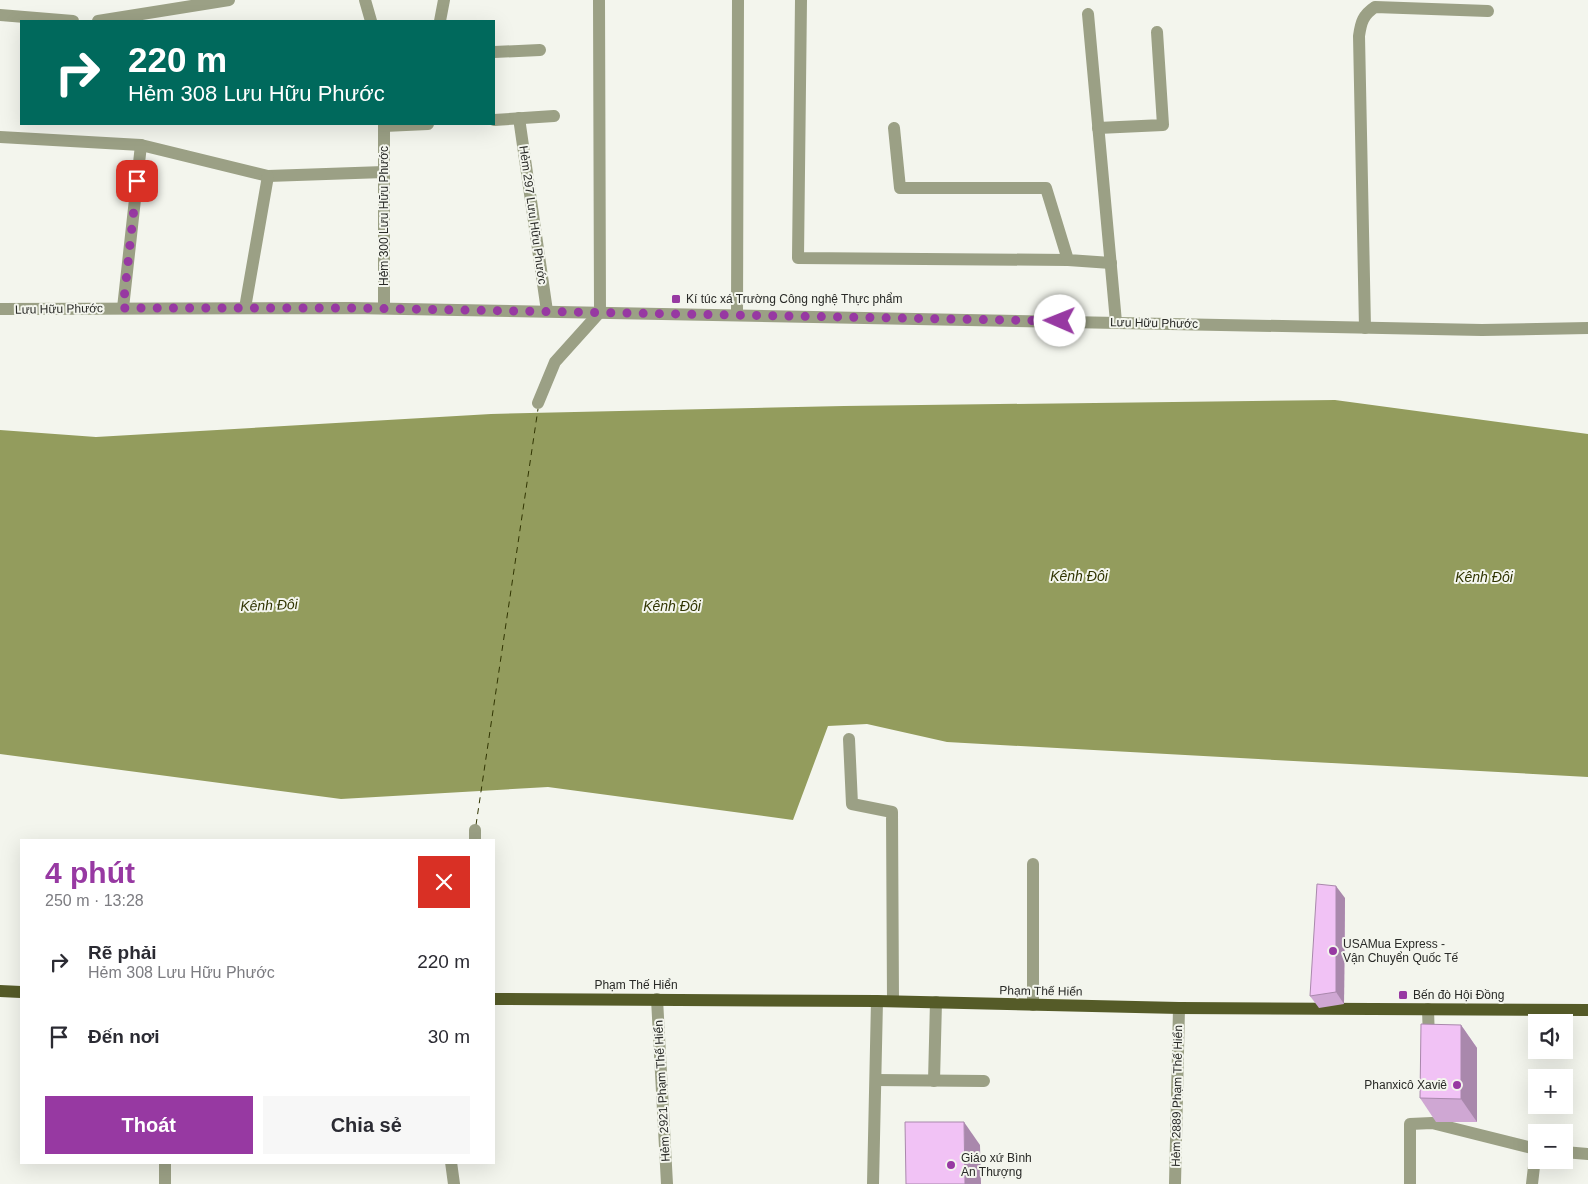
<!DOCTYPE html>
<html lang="vi">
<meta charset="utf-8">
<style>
:root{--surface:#fff;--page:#f7f7f7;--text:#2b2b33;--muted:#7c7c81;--accent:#9739a2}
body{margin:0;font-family:Helvetica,sans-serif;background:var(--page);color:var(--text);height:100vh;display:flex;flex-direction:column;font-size:19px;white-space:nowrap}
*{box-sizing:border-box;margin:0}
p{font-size:16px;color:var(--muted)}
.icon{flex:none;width:28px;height:28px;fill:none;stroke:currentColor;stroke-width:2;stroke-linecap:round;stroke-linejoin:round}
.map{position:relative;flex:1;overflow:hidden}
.drawer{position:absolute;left:20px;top:839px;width:475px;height:325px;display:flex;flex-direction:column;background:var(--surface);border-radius:0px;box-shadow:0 5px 20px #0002}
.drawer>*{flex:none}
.banner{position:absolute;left:20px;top:20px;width:475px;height:105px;border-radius:0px;box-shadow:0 5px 20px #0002;background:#00695c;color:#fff;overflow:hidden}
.tools{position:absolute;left:1528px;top:1014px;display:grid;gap:10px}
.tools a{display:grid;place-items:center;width:45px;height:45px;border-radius:0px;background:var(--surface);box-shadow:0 5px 20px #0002;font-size:25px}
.pin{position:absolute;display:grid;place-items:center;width:42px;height:42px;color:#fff;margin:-21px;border-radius:10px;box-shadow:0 2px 8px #0006}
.me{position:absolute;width:55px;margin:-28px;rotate:271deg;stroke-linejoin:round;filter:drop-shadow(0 0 4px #0008)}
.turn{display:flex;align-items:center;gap:18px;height:105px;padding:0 25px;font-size:22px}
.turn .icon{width:65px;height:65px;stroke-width:2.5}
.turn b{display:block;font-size:35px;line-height:42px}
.round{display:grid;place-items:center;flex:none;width:52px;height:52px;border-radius:0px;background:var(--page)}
.overview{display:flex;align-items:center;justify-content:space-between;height:85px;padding:0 25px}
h1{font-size:30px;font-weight:700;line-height:38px;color:var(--accent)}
.cta{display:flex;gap:10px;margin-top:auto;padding:10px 25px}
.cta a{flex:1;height:58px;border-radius:0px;background:var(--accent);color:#fff;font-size:20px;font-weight:700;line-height:58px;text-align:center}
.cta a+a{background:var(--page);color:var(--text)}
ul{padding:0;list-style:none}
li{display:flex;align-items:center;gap:15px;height:75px;padding:0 25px}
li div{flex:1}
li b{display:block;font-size:19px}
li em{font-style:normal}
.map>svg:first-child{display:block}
.water{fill:#939c5d}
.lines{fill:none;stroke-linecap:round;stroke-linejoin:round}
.ferry{stroke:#313502;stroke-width:1;stroke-dasharray:6 5;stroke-linecap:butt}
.minor{stroke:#9ba085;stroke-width:12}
.major{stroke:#555b28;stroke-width:12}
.wall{fill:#cfa7d3}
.shaded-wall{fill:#a988ac}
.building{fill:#f1c2f5;stroke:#a988ac}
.route{stroke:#9739a2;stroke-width:9;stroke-dasharray:0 16.2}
.poi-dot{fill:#9739a2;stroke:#f3f5ed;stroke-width:2}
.labels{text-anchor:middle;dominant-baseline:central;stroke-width:4;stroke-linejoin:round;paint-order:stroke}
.street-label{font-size:12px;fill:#292a27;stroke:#f3f5ed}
.poi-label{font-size:12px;fill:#292a27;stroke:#f3f5ed;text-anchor:start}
.water-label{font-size:14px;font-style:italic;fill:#313502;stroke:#f3f5ed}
</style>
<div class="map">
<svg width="1588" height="1184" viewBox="0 0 1588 1184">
<rect width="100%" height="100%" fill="#f3f5ed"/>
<!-- water -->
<path class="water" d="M1335,400l253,34v343l-641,-35 -80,-18 -39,2 -35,94 -245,-33 -207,12 -341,-45v-324l96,7 395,-23 353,-8z"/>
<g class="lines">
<!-- ferry -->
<path class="ferry" d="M476,825l62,-416"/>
<!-- minor -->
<g class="minor">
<path d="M365,0l6,21"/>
<path d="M801,0l-3,258 270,2"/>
<path d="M1088,14l28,308"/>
<path d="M0,15l73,6"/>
<path d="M98,21l131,-21"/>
<path d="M440,21l4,-21"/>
<path d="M494,52l46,-2"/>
<path d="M519,118l28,193"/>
<path d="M494,120l60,-4"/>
<path d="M384,124v184"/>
<path d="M384,126l44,-2"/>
<path d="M894,128l6,60h146l22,72 43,3"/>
<path d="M1098,128l65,-3 -6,-93"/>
<path d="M0,137l141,8 127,31 116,-4"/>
<path d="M123,308l18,-163"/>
<path d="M245,308l23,-132"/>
<path d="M0,309l352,-1 1130,22 106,-2"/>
<path d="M737,315l1,-315"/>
<path d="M1365,328l-6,-292c2,-14 4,-21 16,-29l113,4"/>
<path d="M538,403l17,-41 45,-50 -1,-312"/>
<path d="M849,739l3,65 40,8 1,189"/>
<path d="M475,840v-10"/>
<path d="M1033,864v141"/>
<path d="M657,999l10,185"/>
<path d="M1428,1009l1,32"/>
<path d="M876,1080l108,1"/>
<path d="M934,1081l2,-79"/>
<path d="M1564,1152l24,2"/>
<path d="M165,1162v22"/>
<path d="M451,1162l3,22"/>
<path d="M873,1184l4,-183"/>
<path d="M1175,1184l4,-176"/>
<path d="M1410,1184v-60l22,-1 104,26"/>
<path d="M1532,1184l4,-35"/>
</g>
<!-- major -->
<g class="major">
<path d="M0,991l21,1"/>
<path d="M494,999l383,2 302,7 409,2"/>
</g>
</g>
<!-- wall -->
<g class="wall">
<path d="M1345,898l-1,106 -25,4 -9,-12z"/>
<path d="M1461,1025l16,23v74h-41l-16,-24z"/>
</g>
<!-- shaded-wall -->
<g class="shaded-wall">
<path d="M1336,886l9,12 -1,106 -8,-12z"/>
<path d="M1461,1025l16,23v74l-16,-23z"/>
<path d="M964,1122l16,23 1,39h-16z"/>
</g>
<!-- building -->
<g class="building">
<path d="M1317,884l19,2v106l-26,4z"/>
<path d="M1421,1024l40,1v74l-41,-1z"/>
<path d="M905,1122h59l1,62h-59z"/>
</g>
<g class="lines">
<!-- route -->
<path class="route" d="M137,181l-14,127h229l708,13"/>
</g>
<!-- markers -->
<g class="poi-dot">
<rect x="671" y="294" width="10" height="10" rx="2.5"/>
<circle cx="1333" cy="951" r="5"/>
<rect x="1398" y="990" width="10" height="10" rx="2.5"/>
<circle cx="1457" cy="1085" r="5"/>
<circle cx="951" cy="1165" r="5"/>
</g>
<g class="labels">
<!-- street labels -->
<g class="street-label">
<text transform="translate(533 215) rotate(82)">Hẻm 297 Lưu Hữu Phước</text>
<text transform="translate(384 216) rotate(-90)">Hẻm 300 Lưu Hữu Phước</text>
<text transform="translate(59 309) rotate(-1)">Lưu Hữu Phước</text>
<text transform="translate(1154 323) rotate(1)">Lưu Hữu Phước</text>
<text x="636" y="985">Phạm Thế Hiển</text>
<text transform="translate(1041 991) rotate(1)">Phạm Thế Hiển</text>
<text transform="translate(662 1091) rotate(-93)">Hẻm 2921 Phạm Thế Hiển</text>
<text transform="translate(1177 1096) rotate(-89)">Hẻm 2889 Phạm Thế Hiển</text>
</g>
<!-- poi labels -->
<g class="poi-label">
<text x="686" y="299">Kí túc xá Trường Công nghệ Thực phẩm</text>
<text x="1343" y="944">USAMua Express -<tspan x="1343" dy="14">Vận Chuyển Quốc Tế</tspan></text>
<text x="1413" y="995">Bến đò Hội Đồng</text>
<text x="1447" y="1085" text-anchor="end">Phanxicô Xaviê</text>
<text x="961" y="1158">Giáo xứ Bình<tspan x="961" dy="14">An Thượng</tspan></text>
</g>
<!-- water labels -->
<g class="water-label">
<text x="1079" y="576">Kênh Đôi</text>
<text x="1484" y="577">Kênh Đôi</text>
<text transform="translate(269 605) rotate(-2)">Kênh Đôi</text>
<text x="672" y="606">Kênh Đôi</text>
</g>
</g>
</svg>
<div class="tools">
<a><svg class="icon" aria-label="sound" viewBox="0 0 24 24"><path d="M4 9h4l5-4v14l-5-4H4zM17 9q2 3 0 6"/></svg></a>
<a>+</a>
<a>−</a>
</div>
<div class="pin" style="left:137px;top:181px;background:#d93025"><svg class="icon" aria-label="arrive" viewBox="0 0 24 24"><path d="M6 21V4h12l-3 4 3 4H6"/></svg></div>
<svg class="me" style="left:1060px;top:321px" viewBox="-20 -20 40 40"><circle r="19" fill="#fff"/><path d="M0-13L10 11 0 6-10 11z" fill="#9739a2"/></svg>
<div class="banner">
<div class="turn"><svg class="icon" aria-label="right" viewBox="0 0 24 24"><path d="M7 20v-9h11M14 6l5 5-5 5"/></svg><div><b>220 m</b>Hẻm 308 Lưu Hữu Phước</div></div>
</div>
<section class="drawer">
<div class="overview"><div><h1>4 phút</h1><p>250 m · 13:28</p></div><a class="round" style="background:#d93025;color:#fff"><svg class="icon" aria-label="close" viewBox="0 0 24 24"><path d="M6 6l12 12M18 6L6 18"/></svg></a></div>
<ul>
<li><svg class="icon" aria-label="right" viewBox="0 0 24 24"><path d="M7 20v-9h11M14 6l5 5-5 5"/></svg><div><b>Rẽ phải</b><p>Hẻm 308 Lưu Hữu Phước</p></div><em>220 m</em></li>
<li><svg class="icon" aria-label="arrive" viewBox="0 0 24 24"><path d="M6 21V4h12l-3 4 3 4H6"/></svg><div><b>Đến nơi</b></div><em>30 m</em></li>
</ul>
<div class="cta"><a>Thoát</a><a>Chia sẻ</a></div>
</section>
</div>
